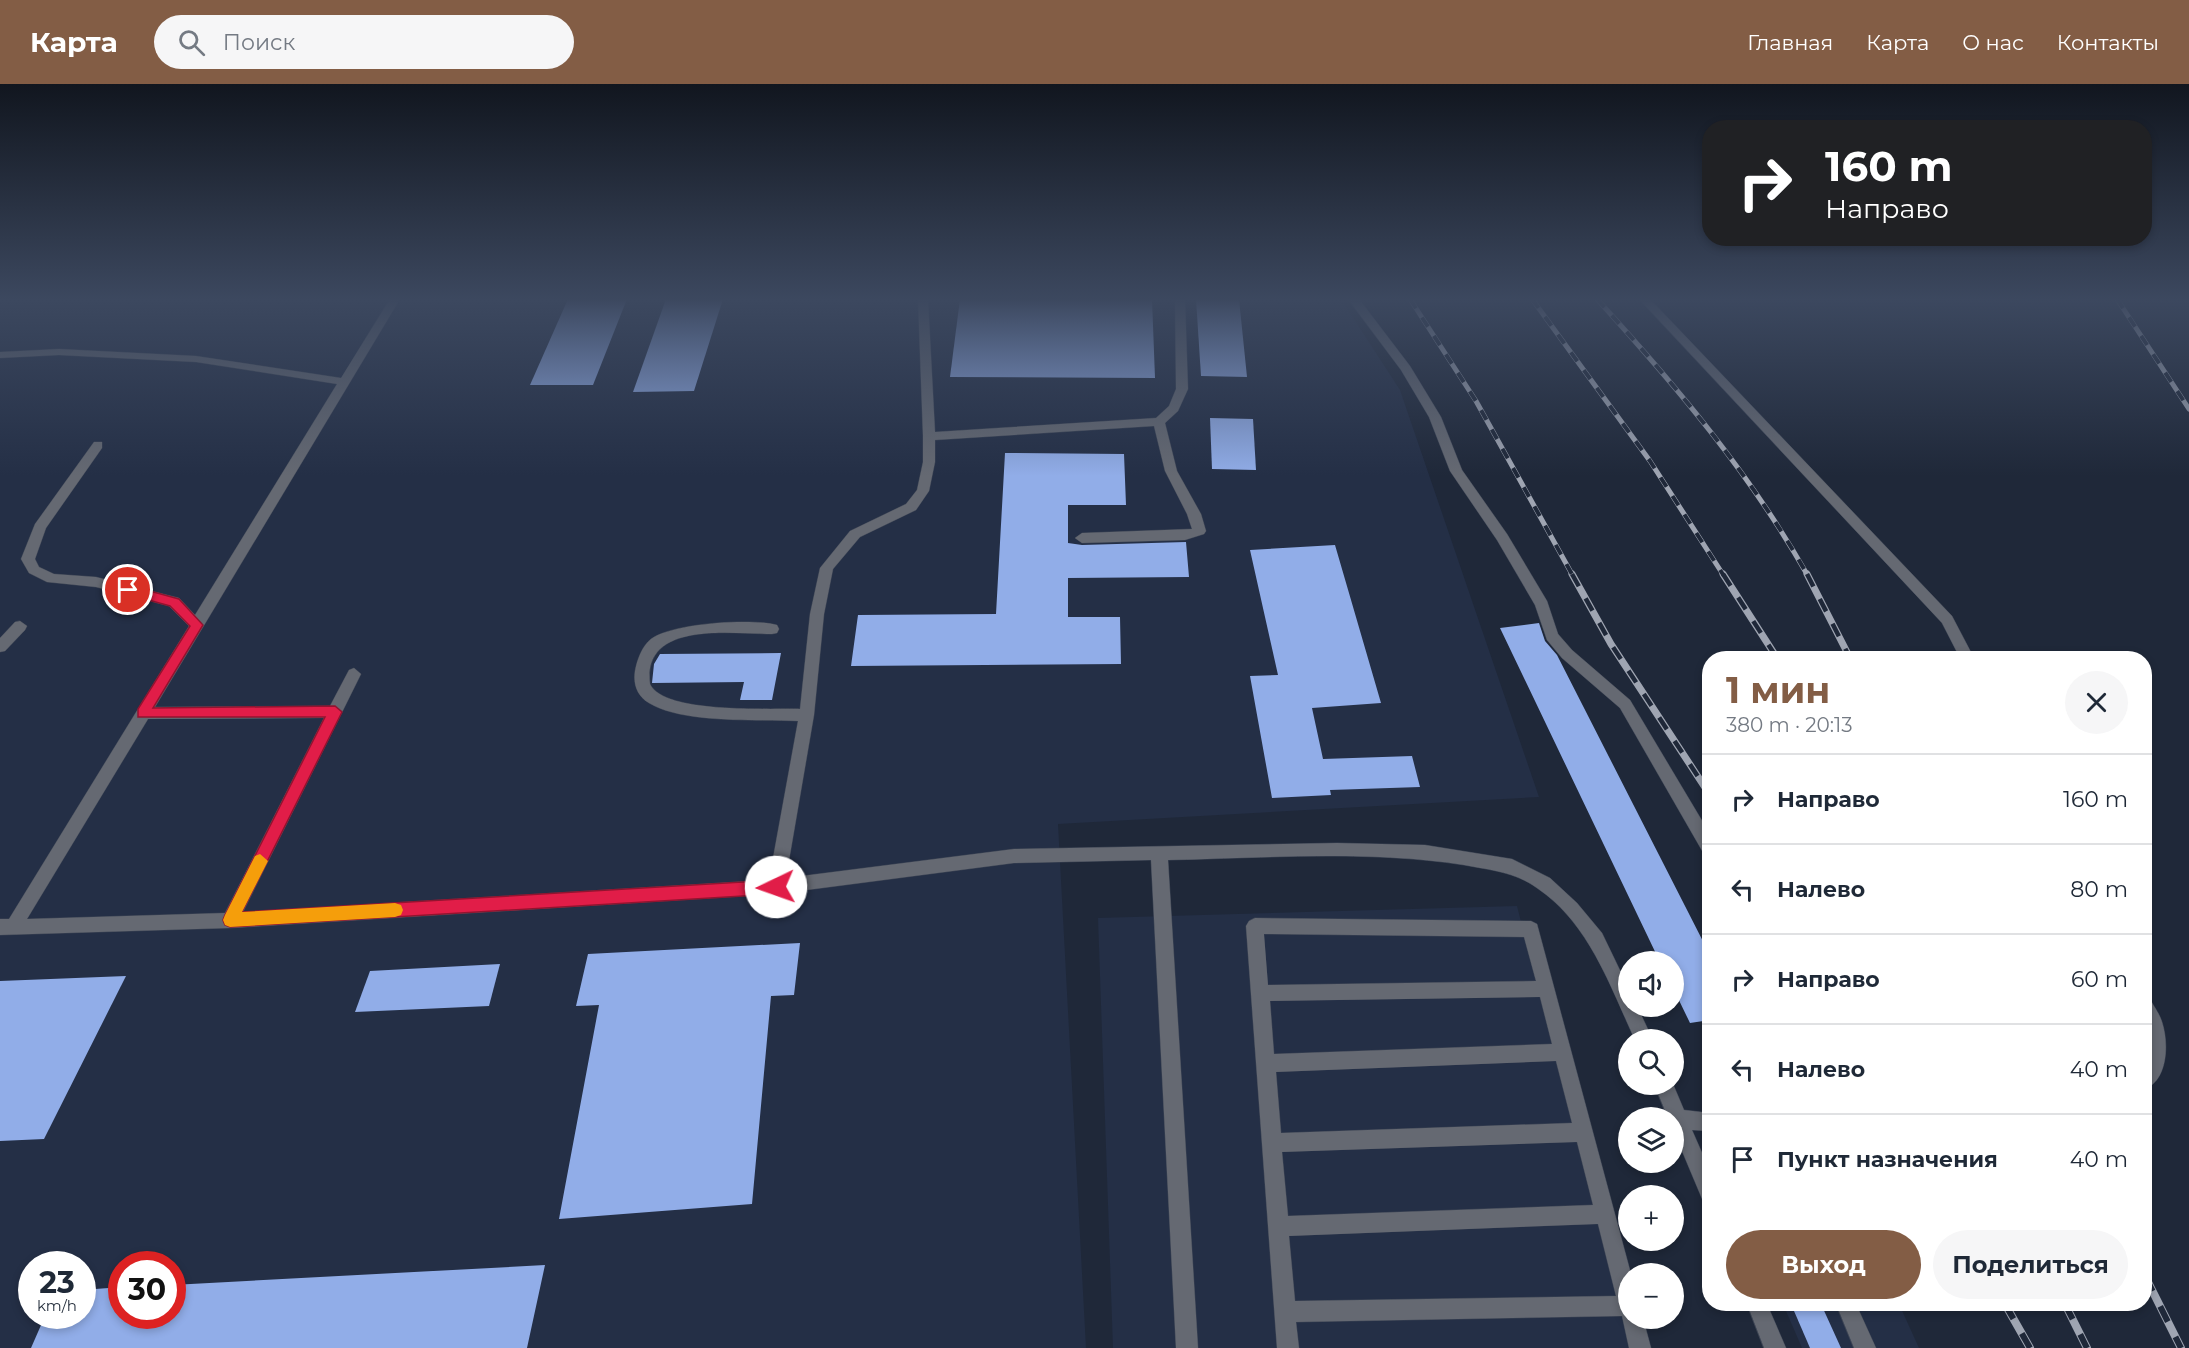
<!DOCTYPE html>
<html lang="ru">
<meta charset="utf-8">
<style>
:root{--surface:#fff;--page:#f6f6f7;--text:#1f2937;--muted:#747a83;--line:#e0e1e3;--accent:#835d45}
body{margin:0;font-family:Montserrat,sans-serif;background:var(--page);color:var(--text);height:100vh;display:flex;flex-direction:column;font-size:22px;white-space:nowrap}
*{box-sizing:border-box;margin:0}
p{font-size:20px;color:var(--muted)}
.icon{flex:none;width:33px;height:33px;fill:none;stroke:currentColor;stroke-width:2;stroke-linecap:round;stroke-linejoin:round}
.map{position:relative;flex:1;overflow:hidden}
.side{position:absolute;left:1702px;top:567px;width:450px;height:660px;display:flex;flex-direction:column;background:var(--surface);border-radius:24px;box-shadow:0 3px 9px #0003}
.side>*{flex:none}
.top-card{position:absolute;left:1702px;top:36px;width:450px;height:126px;border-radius:24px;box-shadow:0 3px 9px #0003;background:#202124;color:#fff;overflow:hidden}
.buttons{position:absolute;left:1618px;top:867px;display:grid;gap:12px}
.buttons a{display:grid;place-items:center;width:66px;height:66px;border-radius:50%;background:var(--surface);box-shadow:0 3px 9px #0003;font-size:30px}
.speed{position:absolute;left:18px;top:1167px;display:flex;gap:12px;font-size:30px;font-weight:700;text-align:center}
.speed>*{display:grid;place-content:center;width:78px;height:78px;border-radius:50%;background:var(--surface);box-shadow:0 3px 9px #0003;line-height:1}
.speed small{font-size:15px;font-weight:400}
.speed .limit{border:9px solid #d22;background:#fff;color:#111}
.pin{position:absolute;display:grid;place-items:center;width:51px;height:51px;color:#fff;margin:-26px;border:3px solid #fff;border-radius:50%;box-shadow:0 2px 6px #0007}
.me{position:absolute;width:66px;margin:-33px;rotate:267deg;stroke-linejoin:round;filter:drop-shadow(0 0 4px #0008)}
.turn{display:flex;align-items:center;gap:21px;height:126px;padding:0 24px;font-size:27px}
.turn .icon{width:78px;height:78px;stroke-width:2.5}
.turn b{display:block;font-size:42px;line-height:51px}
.round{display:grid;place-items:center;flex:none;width:63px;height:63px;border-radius:32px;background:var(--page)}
.overview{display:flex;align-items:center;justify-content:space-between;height:102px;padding:0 24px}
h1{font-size:36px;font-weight:700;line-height:45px;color:var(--accent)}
.button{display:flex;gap:12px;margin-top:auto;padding:12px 24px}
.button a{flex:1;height:69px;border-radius:36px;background:var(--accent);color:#fff;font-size:24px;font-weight:700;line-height:69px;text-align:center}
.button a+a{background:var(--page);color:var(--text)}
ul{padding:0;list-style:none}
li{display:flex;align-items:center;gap:18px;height:90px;padding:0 24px;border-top:2px solid var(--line)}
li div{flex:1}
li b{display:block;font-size:22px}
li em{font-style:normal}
header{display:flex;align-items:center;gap:36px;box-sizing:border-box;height:84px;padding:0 30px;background:var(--accent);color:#fff}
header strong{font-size:28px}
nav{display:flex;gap:33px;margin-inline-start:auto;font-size:21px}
.search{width:420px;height:54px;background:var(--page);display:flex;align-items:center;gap:15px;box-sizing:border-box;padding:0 21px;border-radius:33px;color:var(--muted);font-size:22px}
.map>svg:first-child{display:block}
.built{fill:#242f46;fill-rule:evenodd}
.building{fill:#91ade8}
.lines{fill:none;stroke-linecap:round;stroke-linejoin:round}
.minor-casing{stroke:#3c4454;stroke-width:1}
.minor{fill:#656972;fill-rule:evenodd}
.rail-far2-casing{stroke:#9fa5b2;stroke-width:5}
.rail-far1-casing{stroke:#9fa5b2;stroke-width:7}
.rail-casing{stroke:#9fa5b2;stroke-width:8}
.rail-far2{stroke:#1f2839;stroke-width:4;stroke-dasharray:11;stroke-linecap:butt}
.rail-far1{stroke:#1f2839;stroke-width:4.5;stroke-dasharray:14;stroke-linecap:butt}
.rail{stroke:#1f2839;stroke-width:6;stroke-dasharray:17;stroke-linecap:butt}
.route{fill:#e11d48;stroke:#92132f;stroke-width:1.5}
.slow{fill:#f59e0b}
</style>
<header>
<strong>Карта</strong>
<div class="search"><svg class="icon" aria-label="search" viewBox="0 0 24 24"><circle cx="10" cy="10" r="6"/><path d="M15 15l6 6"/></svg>Поиск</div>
<nav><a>Главная</a><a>Карта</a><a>О нас</a><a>Контакты</a></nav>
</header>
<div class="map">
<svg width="2189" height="1264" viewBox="0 0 2189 1264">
<rect width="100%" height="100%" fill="#1f2839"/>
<!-- built -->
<g class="built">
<path d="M0,215h1341l59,91 139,407 -481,27 28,524h-1086zM32,1180h50v52h-50zM122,1180h50v52h-50z"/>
<path d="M1517,822l113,442h-517l-15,-430z"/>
<path d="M1783,1220h116l20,44h-117z"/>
</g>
<!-- building -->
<g class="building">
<path d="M568,215h59l-34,86h-63z"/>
<path d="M666,215h57l-29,92 -61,1z"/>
<path d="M960,215h192l3,79 -205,-1z"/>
<path d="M1196,215h43l8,78 -46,-1z"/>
<path d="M1210,334l43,1 3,51 -44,-1z"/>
<path d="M1005,369l119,1 2,51h-58v38l14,2 104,-3 3,35 -121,1v39h52l1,47 -270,2 7,-51 138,-1z"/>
<path d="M1335,461l46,158 -69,5 11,51 89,-3 8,31 -90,3 1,5 -59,3 -22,-122 28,-1 -28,-125z"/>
<path d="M1539,539l6,18 12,14 153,300v65l-20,3 -16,-33v-28h-14l-160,-334z"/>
<path d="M781,569l-9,47h-32l4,-18 -92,1 2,-19 6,-10z"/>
<path d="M800,859l-6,52 -23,1 -19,208 -193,15 40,-214 -23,1 12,-52z"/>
<path d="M500,880l-11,42 -134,6 15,-41z"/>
<path d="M126,892l-82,163 -44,2v-160z"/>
<path d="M545,1181l-18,83h-496l14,-32h37v-26l40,-3v29h50v-31z"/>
<path d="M1791,1220h30l20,44h-31z"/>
</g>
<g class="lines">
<defs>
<g id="minor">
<path d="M390,215h10l-245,408 175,-1 19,-36 5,-2 7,6 -118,238 526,-32 29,-159c-40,-2 -115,3 -149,-18 -12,-7 -16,-19 -14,-32 2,-11 7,-25 16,-32 21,-16 101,-21 126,-14l2,4 -2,4 -5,1c-40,0 -130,-14 -122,50 14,30 119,24 150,25l10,-95 10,-46 30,-37 56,-27 11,-14 6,-28v-26l-5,-137h10l7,133 221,-14 13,-12 7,-17 -1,-90h10l3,90 -10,22 -13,12 12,48 24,43 5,17 -2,3 -19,6 -103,3 -7,-5 7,-5 110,-4 -5,-15 -22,-43 -11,-45 -219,14v22l-6,29 -13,19 -56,27 -27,32 -9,45 -10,101 -28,163 228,-29 323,-6 88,2 87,14 38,19 27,25 25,30 27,56v17h8l16,34h-18c-25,-54 -46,-117 -98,-152 -22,-16 -47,-18 -73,-23 -97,-15 -198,-7 -296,-5l30,488h-22l-25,-488 -137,3 -238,31 -546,34 -230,7v-16h9l180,-293 -20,-20 -73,-19 -49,-5 -18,-9 -8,-14 14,-35 59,-82h8v6l-56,80 -11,31 4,8 15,7 42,3 83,21 16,17 142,-231 -141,-22 -137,-7 -59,3v-6l59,-3 137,7 145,22zM324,634l-99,195 -198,6 121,-200z"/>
<path d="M1348,215h11l51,67 31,51 21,53 45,64 40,67 11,33 14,16 58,50 80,134v22l-6,-2 -84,-146 -58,-50 -15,-18 -12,-35 -38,-65 -47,-69 -21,-54 -28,-47z"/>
<path d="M1639,215h11l302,317 22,42h-14l-18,-35z"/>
<path d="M20,537l7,5 -2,4 -20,21 -5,1v-14l15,-16z"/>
<path d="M1255,834l276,3 6,3 94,350 -2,44h14l8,30h-22l-7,-32 -326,6 3,26h-22l-31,-422 3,-5zM1264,850l260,3 12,44 -268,4zM1540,913l12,47 -278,10 -4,-53zM1556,977l16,62 -291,10 -5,-61zM1577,1058l16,63 -305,11 -6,-64zM1598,1140l18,72 -321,5 -6,-65z"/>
<path d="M2145,915l6,2c4,7 9,14 11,21 7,21 6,58 -17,67z"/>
<path d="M1654,1000h19l11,26 26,3v18l-18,-1 18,41v33l-7,-3 -29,-69v-14h-6z"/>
<path d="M1747,1220h20l19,44h-22z"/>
<path d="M1836,1220h20l20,44h-22z"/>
</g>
</defs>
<!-- minor casing -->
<use href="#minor" class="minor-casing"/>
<!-- minor -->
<use href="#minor" class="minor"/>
<defs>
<g id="rail-far2">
<path d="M1410,215l66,102 97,175"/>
<path d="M1532,215l118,162 74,115"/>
<path d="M1597,215c79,87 153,174 211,277"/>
<path d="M2117,215l72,110"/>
</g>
<g id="rail-far1">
<path d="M1572,490l39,70 99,151"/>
<path d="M1723,490l54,84"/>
<path d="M1807,490l43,84"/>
</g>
<g id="rail">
<path d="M2145,1192l36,72"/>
<path d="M2005,1220l25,44"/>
<path d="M2065,1220l22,44"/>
</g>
</defs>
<!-- rail-far2 casing -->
<use href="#rail-far2" class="rail-far2-casing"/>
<!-- rail-far1 casing -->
<use href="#rail-far1" class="rail-far1-casing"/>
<!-- rail casing -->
<use href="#rail" class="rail-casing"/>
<!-- rail-far2 -->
<use href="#rail-far2" class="rail-far2"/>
<!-- rail-far1 -->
<use href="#rail-far1" class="rail-far1"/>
<!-- rail -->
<use href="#rail" class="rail"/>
</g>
<!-- sky -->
<linearGradient id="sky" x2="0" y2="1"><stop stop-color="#11161f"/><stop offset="0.55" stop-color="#3c485f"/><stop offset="1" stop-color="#3c485f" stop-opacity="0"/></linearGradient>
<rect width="2189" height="392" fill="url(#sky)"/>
<!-- route -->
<path class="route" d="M128,501l51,14 24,26 -50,83 182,-2 7,6 -100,200 534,-32 8,7 -8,7 -546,33 -5,-2 -2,-5 2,-5 100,-198h-187v-8l52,-83 -20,-20 -47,-13 -2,-3z"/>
<!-- slow -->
<path class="slow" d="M260,770l8,7 -26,51 153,-9 6,2 2,5 -2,5 -6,2 -165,10 -5,-2 -2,-5 2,-5 30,-59z"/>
</svg>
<div class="buttons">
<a><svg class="icon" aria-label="sound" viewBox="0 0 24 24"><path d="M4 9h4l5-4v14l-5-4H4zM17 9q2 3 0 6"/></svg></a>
<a><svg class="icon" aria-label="search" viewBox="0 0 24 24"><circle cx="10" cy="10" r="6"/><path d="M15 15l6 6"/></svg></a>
<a><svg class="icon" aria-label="layers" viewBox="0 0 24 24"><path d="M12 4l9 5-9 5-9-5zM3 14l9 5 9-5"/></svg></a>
<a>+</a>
<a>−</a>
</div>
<div class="speed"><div>23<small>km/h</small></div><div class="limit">30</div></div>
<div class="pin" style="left:128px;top:506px;background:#d93025"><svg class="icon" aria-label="arrive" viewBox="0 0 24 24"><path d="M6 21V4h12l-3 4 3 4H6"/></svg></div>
<svg class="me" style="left:776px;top:803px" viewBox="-20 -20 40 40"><circle r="19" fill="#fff"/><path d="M0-13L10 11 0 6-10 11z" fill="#e11d48"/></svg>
<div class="top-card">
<div class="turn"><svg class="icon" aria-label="right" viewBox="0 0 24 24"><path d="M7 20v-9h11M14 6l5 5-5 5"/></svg><div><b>160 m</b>Направо</div></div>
</div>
<section class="side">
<div class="overview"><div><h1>1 мин</h1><p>380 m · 20:13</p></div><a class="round"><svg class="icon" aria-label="close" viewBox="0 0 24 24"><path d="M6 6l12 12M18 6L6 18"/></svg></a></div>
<ul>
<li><svg class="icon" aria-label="right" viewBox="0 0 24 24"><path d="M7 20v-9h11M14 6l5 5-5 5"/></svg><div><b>Направо</b></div><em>160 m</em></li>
<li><svg class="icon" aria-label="left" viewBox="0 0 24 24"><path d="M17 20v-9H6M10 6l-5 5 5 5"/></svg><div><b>Налево</b></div><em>80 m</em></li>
<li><svg class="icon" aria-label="right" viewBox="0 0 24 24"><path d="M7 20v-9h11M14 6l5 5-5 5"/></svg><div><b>Направо</b></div><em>60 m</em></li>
<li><svg class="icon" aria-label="left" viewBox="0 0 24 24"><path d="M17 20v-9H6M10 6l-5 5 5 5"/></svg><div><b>Налево</b></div><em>40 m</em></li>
<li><svg class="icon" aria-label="arrive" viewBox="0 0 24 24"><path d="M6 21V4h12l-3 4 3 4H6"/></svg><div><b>Пункт назначения</b></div><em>40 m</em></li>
</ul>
<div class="button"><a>Выход</a><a>Поделиться</a></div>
</section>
</div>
